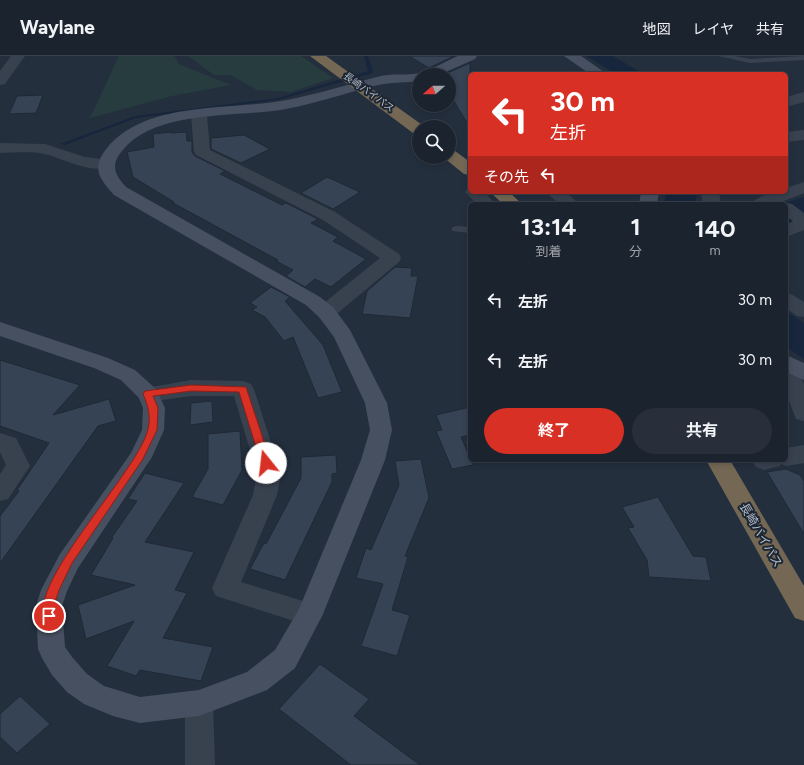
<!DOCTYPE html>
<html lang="ja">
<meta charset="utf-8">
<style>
:root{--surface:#1b232e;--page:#282f3a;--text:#f1f3f6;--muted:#a0a4aa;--line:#39404a;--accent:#d93025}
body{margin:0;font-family:Figtree,"Noto Sans JP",sans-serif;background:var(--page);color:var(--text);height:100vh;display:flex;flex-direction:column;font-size:15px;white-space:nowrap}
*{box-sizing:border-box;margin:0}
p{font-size:13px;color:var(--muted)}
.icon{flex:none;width:22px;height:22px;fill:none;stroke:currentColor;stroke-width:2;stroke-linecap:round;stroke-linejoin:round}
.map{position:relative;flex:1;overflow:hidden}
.drawer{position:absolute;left:468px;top:146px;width:320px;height:260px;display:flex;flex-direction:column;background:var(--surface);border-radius:6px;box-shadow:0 2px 6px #0003,0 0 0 1px var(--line)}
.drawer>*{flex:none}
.guide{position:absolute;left:468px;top:16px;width:320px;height:122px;border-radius:6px;box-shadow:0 2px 6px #0003,0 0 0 1px var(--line);background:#d93025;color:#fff;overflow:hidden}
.needle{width:26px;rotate:250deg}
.fabs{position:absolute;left:412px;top:12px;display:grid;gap:8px}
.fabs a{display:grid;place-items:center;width:44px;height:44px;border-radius:50%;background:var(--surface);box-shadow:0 2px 6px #0003,0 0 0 1px var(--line);font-size:20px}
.pin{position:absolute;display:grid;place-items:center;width:34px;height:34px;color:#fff;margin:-17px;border:2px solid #fff;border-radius:50%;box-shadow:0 1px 4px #0007}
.me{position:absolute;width:44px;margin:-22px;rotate:344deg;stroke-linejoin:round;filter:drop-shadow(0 0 3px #0008)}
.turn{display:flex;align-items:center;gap:14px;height:84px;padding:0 16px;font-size:18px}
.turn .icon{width:52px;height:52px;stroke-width:2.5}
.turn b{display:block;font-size:28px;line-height:34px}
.then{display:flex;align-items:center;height:38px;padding:0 16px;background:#0003;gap:8px;font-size:15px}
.eta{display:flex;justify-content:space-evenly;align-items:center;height:68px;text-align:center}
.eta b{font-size:24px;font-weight:700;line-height:28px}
.button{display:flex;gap:8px;margin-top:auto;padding:8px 16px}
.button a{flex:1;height:46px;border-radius:24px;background:var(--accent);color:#fff;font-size:16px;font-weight:700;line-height:46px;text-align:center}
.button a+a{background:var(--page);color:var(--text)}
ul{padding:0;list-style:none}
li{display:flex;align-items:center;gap:12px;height:60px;padding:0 16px}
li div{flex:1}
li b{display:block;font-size:15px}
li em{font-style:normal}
header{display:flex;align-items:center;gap:24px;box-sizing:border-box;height:56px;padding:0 20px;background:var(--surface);border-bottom:1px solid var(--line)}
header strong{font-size:19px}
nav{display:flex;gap:22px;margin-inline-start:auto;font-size:14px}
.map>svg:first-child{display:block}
.green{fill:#263c3f}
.water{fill:#17263c}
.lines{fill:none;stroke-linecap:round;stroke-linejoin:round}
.stream{fill:#17263c;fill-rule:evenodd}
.river{fill:#17263c;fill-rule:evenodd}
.building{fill:#364354;stroke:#1f2835}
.lane{fill:#38414e;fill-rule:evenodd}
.street{fill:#38414e;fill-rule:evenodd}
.secondary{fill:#465061;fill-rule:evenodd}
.highway{fill:#746855;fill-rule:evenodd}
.route{fill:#d93025;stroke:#8d1f18}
.labels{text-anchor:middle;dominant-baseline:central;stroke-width:4;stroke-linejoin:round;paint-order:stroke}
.far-street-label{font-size:10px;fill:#b4bcc9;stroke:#1d2633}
.street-label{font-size:12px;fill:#b4bcc9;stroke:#1d2633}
</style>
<header>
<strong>Waylane</strong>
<nav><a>地図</a><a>レイヤ</a><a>共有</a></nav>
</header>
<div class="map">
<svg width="804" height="709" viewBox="0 0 804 709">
<rect width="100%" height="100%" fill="#242f3e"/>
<!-- green -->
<g class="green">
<path d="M119,0h55l5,8 52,21 -59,11 -82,22z"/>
<path d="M188,0h113l32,22 -42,14 -34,-2 -26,-15h-17z"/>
</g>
<!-- water -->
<g class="water">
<path d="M586,0h27l30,18h-27z"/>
<path d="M666,136h31l-2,12h-31z"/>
<path d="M786,255l18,12v36l-18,-12z"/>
</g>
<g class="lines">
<!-- stream -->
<path class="stream" d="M364,0h4l5,16v1l-95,27 -142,18 -71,27 -5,-1 75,-28 143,-18 90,-27z"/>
<!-- river -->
<path class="river" d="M804,141v22l-18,5v-20h-5z"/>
</g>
<!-- building -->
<g class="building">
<path d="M409,0h45l-25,12z"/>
<path d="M470,7v65l-21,-35v-18h-6z"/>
<path d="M43,39l-7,18 -27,1 8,-18z"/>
<path d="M171,76v1l15,-1 1,9h5v11l3,4 30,15 -5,3 62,31 4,-2 32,16 -7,4 27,14 -5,4 33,18 -35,28 -16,-8 -10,8 -19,-11 7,-6 -17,-9 2,-1 -105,-57 1,-1 -41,-25 -6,-25 27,-5 -1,-13z"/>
<path d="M244,79l26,14 -29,14 -30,-14v-11z"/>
<path d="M327,121l33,15 -27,17 -32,-16z"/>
<path d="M395,211l17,1 -1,8h7l-8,42 -48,-4 5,-23z"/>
<path d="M271,231l19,10 -5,4 38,44 19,47 -24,6 -25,-61 -9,4 -19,-24 -13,-7 5,-3 -7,-4z"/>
<path d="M0,304l80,25 -27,30 56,-16 7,22 -18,5 -98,137v-47l19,-25 -2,-1 32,-47 -49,-17z"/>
<path d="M212,345l1,21 -23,3 1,-22z"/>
<path d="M470,351v28l-9,2 12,28 -21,4 -16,-38 6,-1 -6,-15z"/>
<path d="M240,375l2,39 -19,35 -31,-8 16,-28v-35z"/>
<path d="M336,399l1,18 -5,1v8l-47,98 -35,-11 14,-26 2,1 35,-66v-21z"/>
<path d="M421,403l8,39 -24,58 3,1 -16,53 18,5 -13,41 -36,-10 22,-62 -27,-6 10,-30 5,2 28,-65 -4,-24z"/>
<path d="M786,413l14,6 4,6v53l-37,-62z"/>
<path d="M145,417l39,10 -39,59 49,10 -19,38 12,3 -24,45 50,9 -12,34 -61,-11 -4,6 -29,-10 27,-45 -48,18 -8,-34 57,-20 -44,-10 22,-37 -1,-1 25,-36 -9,-2z"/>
<path d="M658,441l35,59 13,1 5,24 -62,-4 -2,-17 -19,-32 6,-1 -12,-20z"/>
<path d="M320,608l49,35 -15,17 66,49h-69l-72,-56z"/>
<path d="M20,640l30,28 -33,29 -17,-16v-23z"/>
</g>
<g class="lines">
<!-- lane -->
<g class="lane">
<path d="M718,0h17l15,3 54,-3v4l-54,3z"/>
<path d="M456,170l14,1v6l-17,-2 -2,-2 2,-2z"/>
</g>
<!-- street -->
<g class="street">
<path d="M11,0h14l-20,28 -5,1v-14z"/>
<path d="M804,36v10l-18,5v-10z"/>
<path d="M199,54l5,2 3,3 3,35 125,62 64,42 2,4 -2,4 -66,55 -7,1 -7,-1 -3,-5 3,-5 61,-49 -57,-38 -127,-65 -2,-3 -3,-37 3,-3z"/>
<path d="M804,74v10l-18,2v-10z"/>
<path d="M0,87l45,1 40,13 26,3 2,4 -2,4c-24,5 -45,-9 -67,-14 -14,-3 -30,-1 -44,-1z"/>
<path d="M804,126v11l-28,11h-25c7,-9 24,-12 35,-12v-4z"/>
<path d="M468,132h2v4h14l12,12h-19l-12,-12z"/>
<path d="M546,136h20l13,12h-20z"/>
<path d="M701,136h18l2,12h-18z"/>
<path d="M786,147l6,1 12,9v17l-18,7v-12l7,-4 -7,-5v-12h-5z"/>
<path d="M786,237l7,2 11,7v15l-7,-1 -11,-8z"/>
<path d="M786,301l7,2 11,25v37l-8,-2 -10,-26z"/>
<path d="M191,324l52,1 8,3 3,5 27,85 -4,21 -36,87 78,24 4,8 -4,8 -9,4 -94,-30 -4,-8 41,-93 4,-21 -23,-78h-43l-43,6 -8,-3 -3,-5 3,-5z"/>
<path d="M0,377l16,5 14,28 -22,33 -8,2v-27l6,-9 -6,-13z"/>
<path d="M804,389v18l-18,3 -5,-2 -1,2 -16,4 -8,-3 -4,-6 34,-1v-12z"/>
<path d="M199,634l10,4 4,9 2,62h-30v-62l4,-9z"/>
</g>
<!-- secondary -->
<g class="secondary">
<path d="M458,0h19l-2,3 -36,16h-20v6c-12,2 -24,1 -36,3 -33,7 -64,19 -97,25 -49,9 -131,0 -164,42 -12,14 -7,24 4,36l194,110 13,10 17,23 37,73 5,27 -7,30 -62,154 -28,54 -28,22 -68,26 -59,7 -27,-7 -29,-12 -17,-12 -15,-17 -10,-17 -4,-9 -2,-43 5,-16 19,-36 71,-101 11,-23 1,-22 -4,-10 -18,-18 -27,-12 -94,-32v-14l108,36 27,12 21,19 9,19 -1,22 -12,27 -74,111 -11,23 -5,15 3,41 7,10 15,17 17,12 36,11 59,-7 48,-18 28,-22 24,-41 62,-149 9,-30 -5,-27 -31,-66 -15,-20 -13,-12 -192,-110c-15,-17 -23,-27 -7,-47 40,-48 123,-37 180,-48 31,-6 62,-16 94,-24 12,-3 26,0 39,-3 12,-3 26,-12 38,-17z"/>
<path d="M564,0h17l26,18h-17z"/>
<path d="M641,136h18l-2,12h-18z"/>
<path d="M786,299l18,8v17l-18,-8z"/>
</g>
<!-- highway -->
<g class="highway">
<path d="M310,0h16l99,71h-6v8l-6,-2z"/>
<path d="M449,93l6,2 15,11v13l-6,-1 -21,-17h6z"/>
<path d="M490,136h19l13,12h-19z"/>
<path d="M706,404h24l74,126v35l-9,-3z"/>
</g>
</g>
<!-- route -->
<path class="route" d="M191,329l55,2 25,76 -2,2h-7l-1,-2 -22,-71 -48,-1 -38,5 5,12 -1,22 -14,29 -71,104 -13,27 -5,16 -1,14h-8c-18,-38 94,-149 103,-191 3,-13 0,-24 -5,-35l2,-3z"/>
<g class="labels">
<!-- far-street labels -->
<g class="far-street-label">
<text transform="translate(369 36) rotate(36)">長崎バイパス</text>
</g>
<!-- street labels -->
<g class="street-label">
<text transform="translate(761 479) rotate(60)">長崎バイパス</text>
</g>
</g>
</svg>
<div class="fabs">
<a><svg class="needle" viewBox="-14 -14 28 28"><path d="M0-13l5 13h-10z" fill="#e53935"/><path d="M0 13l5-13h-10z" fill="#a0a4aa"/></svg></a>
<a><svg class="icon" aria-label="search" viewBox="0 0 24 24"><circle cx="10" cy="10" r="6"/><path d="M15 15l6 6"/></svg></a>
</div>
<div class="pin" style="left:49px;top:560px;background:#d93025"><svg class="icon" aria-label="arrive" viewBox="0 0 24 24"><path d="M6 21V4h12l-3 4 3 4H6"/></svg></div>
<svg class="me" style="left:266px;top:407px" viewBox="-20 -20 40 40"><circle r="19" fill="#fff"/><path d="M0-13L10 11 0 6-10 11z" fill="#d93025"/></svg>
<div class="guide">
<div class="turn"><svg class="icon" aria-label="left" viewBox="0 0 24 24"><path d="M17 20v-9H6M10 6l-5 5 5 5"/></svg><div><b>30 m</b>左折</div></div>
<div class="then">その先<svg class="icon" aria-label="left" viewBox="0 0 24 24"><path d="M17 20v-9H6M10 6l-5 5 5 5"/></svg></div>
</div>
<section class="drawer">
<div class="eta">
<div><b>13:14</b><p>到着</p></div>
<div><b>1</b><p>分</p></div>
<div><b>140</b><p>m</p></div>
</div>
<ul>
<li><svg class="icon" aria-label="left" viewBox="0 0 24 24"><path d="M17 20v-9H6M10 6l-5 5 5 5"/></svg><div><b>左折</b></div><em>30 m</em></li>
<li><svg class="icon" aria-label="left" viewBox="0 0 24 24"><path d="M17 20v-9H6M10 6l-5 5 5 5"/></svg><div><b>左折</b></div><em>30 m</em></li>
</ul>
<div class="button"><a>終了</a><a>共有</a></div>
</section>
</div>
